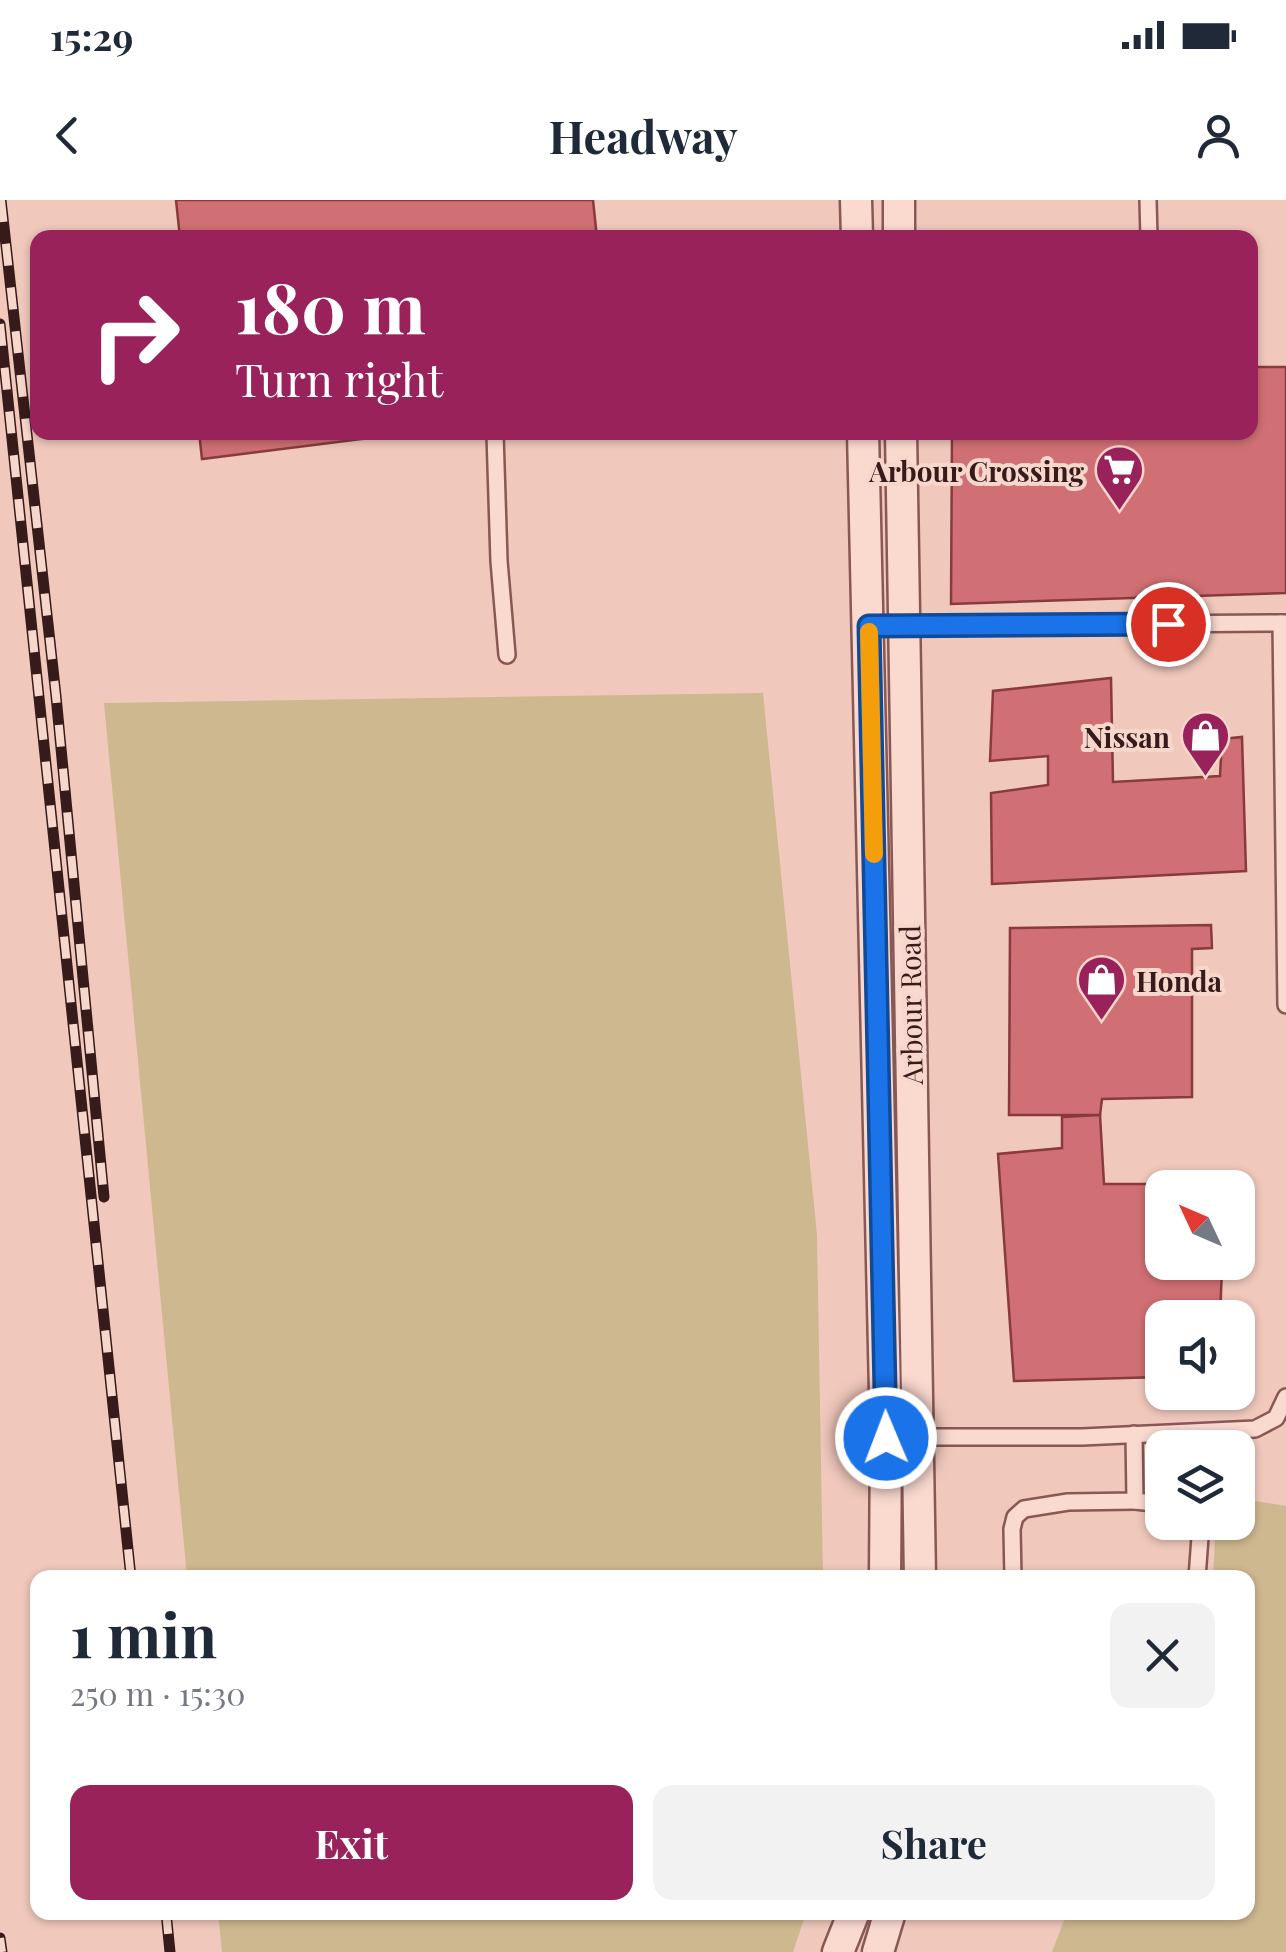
<!DOCTYPE html>
<meta charset="utf-8">
<style>
:root{--surface:#fff;--page:#f2f2f3;--text:#1f2937;--muted:#747a83;--accent:#99225b}
body{margin:0;font-family:"Playfair Display",serif;background:var(--page);color:var(--text);height:100vh;display:flex;flex-direction:column;font-size:38px;white-space:nowrap}
*{box-sizing:border-box;margin:0}
p{font-size:32px;color:var(--muted)}
.icon{flex:none;width:55px;height:55px;fill:none;stroke:currentColor;stroke-width:2;stroke-linecap:round;stroke-linejoin:round}
.map{position:relative;flex:1;overflow:hidden}
.sheet{position:absolute;left:30px;top:1370px;width:1225px;height:350px;display:flex;flex-direction:column;background:var(--surface);border-radius:20px;box-shadow:0 2px 8px #0004}
.sheet>*{flex:none}
.banner{position:absolute;left:30px;top:30px;width:1228px;height:210px;border-radius:20px;box-shadow:0 2px 8px #0004;background:#99225b;color:#fff;overflow:hidden}
.needle{width:65px;rotate:314deg}
.buttons{position:absolute;left:1145px;top:970px;display:grid;gap:20px}
.buttons a{display:grid;place-items:center;width:110px;height:110px;border-radius:20px;background:var(--surface);box-shadow:0 2px 8px #0004;font-size:50px}
.pin{position:absolute;display:grid;place-items:center;width:85px;height:85px;color:#fff;margin:-42px;border:5px solid #fff;border-radius:50%;box-shadow:0 2px 10px #0007}
.me{position:absolute;width:110px;margin:-55px;rotate:359deg;stroke-linejoin:round;filter:drop-shadow(0 0 8px #0008)}
.turn{display:flex;align-items:center;gap:35px;height:210px;padding:0 40px;font-size:45px}
.turn .icon{width:130px;height:130px;stroke-width:2.5}
.turn b{display:block;font-size:70px;line-height:85px}
.round{display:grid;place-items:center;flex:none;width:105px;height:105px;border-radius:20px;background:var(--page)}
.head{display:flex;align-items:center;justify-content:space-between;height:170px;padding:0 40px}
h1{font-size:60px;font-weight:700;line-height:75px}
.cta{display:flex;gap:20px;margin-top:auto;padding:20px 40px}
.cta a{flex:1;height:115px;border-radius:20px;background:var(--accent);color:#fff;font-size:40px;font-weight:700;line-height:115px;text-align:center}
.cta a+a{background:var(--page);color:var(--text)}
.status{display:flex;justify-content:space-between;align-items:center;height:70px;padding:0 50px;background:var(--surface);direction:ltr}
.status svg{height:28px;fill:currentColor}
header{display:flex;justify-content:space-between;align-items:center;height:130px;padding:0 40px;background:var(--surface);font-size:45px;font-weight:700}
.map>svg:first-child{display:block}
.green{fill:#ceb890}
.building{fill:#d07074;stroke:#883a3f;stroke-width:2.5}
.lines{fill:none;stroke-linecap:round;stroke-linejoin:round}
.lane-casing{stroke:#885855;stroke-width:20}
.street-casing{stroke:#885855;stroke-width:35}
.lane{stroke:#fad9cf;stroke-width:15}
.street{stroke:#fad9cf;stroke-width:30}
.rail-casing{stroke:#361b1a;stroke-width:11}
.rail{stroke:#f7d6cc;stroke-width:8;stroke-dasharray:22;stroke-linecap:butt}
.route-casing{stroke:#114b97;stroke-width:25}
.route{stroke:#1a73e8;stroke-width:18}
.slow{stroke:#f59e0b;stroke-width:18}
.labels{text-anchor:middle;dominant-baseline:central;stroke-width:8;stroke-linejoin:round;paint-order:stroke}
.poi-label{font-size:28px;font-weight:bold;fill:#361b1a;stroke:#f7d6cc;text-anchor:end}
.street-label{font-size:28px;fill:#361b1a;stroke:#f7d6cc}
</style>
<div class="status"><b>15:29</b><svg viewBox="0 0 49 12"><path d="M0 12V9h3v3zM5 12V6h3v6zM10 12V3h3v9zM15 12V0h3v12zM26 1h20v11H26zM47 4h2v5h-2z"/></svg></div>
<header><svg class="icon" aria-label="back" viewBox="0 0 24 24"><path d="M15 5l-7 7 7 7"/></svg>Headway<svg class="icon" aria-label="person" viewBox="0 0 24 24"><circle cx="12" cy="8" r="4"/><path d="M4 21q1-7 8-7t8 7"/></svg></header>
<div class="map">
<svg width="1286" height="1752" viewBox="0 0 1286 1752">
<rect width="100%" height="100%" fill="#f0c8bc"/>
<!-- green -->
<g class="green">
<path d="M763,493l54,542 6,342h-636l-83,-874z"/>
<path d="M1238,1298l48,8v446h-234l15,-39 181,-1v-334l-35,-1 3,-54 22,-1z"/>
<path d="M218,1713v-1l588,1 -13,39h-571z"/>
</g>
<!-- building -->
<g class="building">
<path d="M176,0h417l4,38h-417z"/>
<path d="M1250,167h36v226l-335,11 1,-172h298z"/>
<path d="M199,232h218l-215,27z"/>
<path d="M1111,478l2,104 107,-6 2,-37 20,-2 4,134 -254,13 -1,-91 57,-8v-29l-58,5 3,-70z"/>
<path d="M1211,725l1,23 -20,1v148l-90,2 -2,16h-91l1,-187z"/>
<path d="M1100,915l4,69h92v4h-34v74h37v6h23l-2,50h-58v59l-148,4 -16,-227 64,-6v-31z"/>
</g>
<g class="lines">
<defs>
<g id="lane">
<path d="M1148,0l1,38"/>
<path d="M495,234l4,127 8,94"/>
<path d="M1281,423l5,382"/>
<path d="M869,426l417,-3"/>
<path d="M915,1237h167l173,-8 21,-11 10,-21"/>
<path d="M1135,1301l27,3"/>
<path d="M1193,1322l7,15 -3,41"/>
<path d="M1013,1378l-1,-49 3,-12 9,-8 44,-7 67,-1 -1,-67"/>
</g>
<g id="street">
<path d="M856,0l1,38"/>
<path d="M899,0v38"/>
<path d="M863,232l23,1005 -1,141"/>
<path d="M901,232l19,1146"/>
<path d="M838,1752l16,-40"/>
<path d="M878,1752l12,-40"/>
</g>
</defs>
<!-- lane casing -->
<use href="#lane" class="lane-casing"/>
<!-- street casing -->
<use href="#street" class="street-casing"/>
<!-- lane -->
<use href="#lane" class="lane"/>
<!-- street -->
<use href="#street" class="street"/>
<defs>
<g id="rail">
<path d="M1,0l55,496 48,501"/>
<path d="M0,124l131,1254"/>
<path d="M166,1712l4,40"/>
<path d="M0,1738l2,14"/>
</g>
</defs>
<!-- rail casing -->
<use href="#rail" class="rail-casing"/>
<!-- rail -->
<use href="#rail" class="rail"/>
</g>
<g class="lines">
<defs>
<path id="route" d="M886,1238l-17,-812 299,-2"/>
</defs>
<!-- route casing -->
<use href="#route" class="route-casing"/>
<!-- route -->
<use href="#route" class="route"/>
<!-- slow -->
<path class="slow" d="M869,432l5,222"/>
</g>
<!-- icons -->
<defs>
<symbol id="supermarket-pin" viewBox="-11 -11 22 30"><path d="M0 17L-7.5 6A9.5 9.5 0 1 1 7.5 6Z" fill="#99225b" stroke="#f7d6cc"/><path d="M-6-5.5h2.5l.6 2H6L4.5 2H-2.5L-4.4-4H-6ZM-1.5 3.2a1.3 1.3 0 1 0 .1 0ZM3 3.2a1.3 1.3 0 1 0 .1 0Z" fill="#fff"/></symbol>
<symbol id="shop-pin" viewBox="-11 -11 22 30"><path d="M0 17L-7.5 6A9.5 9.5 0 1 1 7.5 6Z" fill="#99225b" stroke="#f7d6cc"/><path d="M-5-2.5h2.3a2.7 3.5 0 0 1 5.4 0H5L5.5 6h-11ZM-1.5-2.5h3a1.5 2.3 0 0 0-3 0Z" fill="#fff"/></symbol>
</defs>
<g fill-rule="evenodd">
<use href="#supermarket-pin" x="1092" y="242" width="55" height="75"/>
<use href="#shop-pin" x="1178" y="508" width="55" height="75"/>
<use href="#shop-pin" x="1074" y="752" width="55" height="75"/>
</g>
<g class="labels">
<!-- poi labels -->
<g class="poi-label">
<text x="1084" y="270">Arbour Crossing</text>
<text x="1170" y="536">Nissan</text>
<text x="1136" y="780" text-anchor="start">Honda</text>
</g>
<!-- street labels -->
<g class="street-label">
<text transform="translate(910 805) rotate(-91)">Arbour Road</text>
</g>
</g>
</svg>
<div class="buttons">
<a><svg class="needle" viewBox="-14 -14 28 28"><path d="M0-13l5 13h-10z" fill="#e53935"/><path d="M0 13l5-13h-10z" fill="#747a83"/></svg></a>
<a><svg class="icon" aria-label="sound" viewBox="0 0 24 24"><path d="M4 9h4l5-4v14l-5-4H4zM17 9q2 3 0 6"/></svg></a>
<a><svg class="icon" aria-label="layers" viewBox="0 0 24 24"><path d="M12 4l9 5-9 5-9-5zM3 14l9 5 9-5"/></svg></a>
</div>
<div class="pin" style="left:1168px;top:424px;background:#d93025"><svg class="icon" aria-label="arrive" viewBox="0 0 24 24"><path d="M6 21V4h12l-3 4 3 4H6"/></svg></div>
<svg class="me" style="left:886px;top:1238px" viewBox="-20 -20 40 40"><circle r="17" fill="#1a73e8" stroke="#fff" stroke-width="3"/><path d="M0-11L8 9 0 5-8 9z" fill="#fff"/></svg>
<div class="banner">
<div class="turn"><svg class="icon" aria-label="right" viewBox="0 0 24 24"><path d="M7 20v-9h11M14 6l5 5-5 5"/></svg><div><b>180 m</b>Turn right</div></div>
</div>
<section class="sheet">
<div class="head"><div><h1>1 min</h1><p>250 m · 15:30</p></div><a class="round"><svg class="icon" aria-label="close" viewBox="0 0 24 24"><path d="M6 6l12 12M18 6L6 18"/></svg></a></div>
<div class="cta"><a>Exit</a><a>Share</a></div>
</section>
</div>
